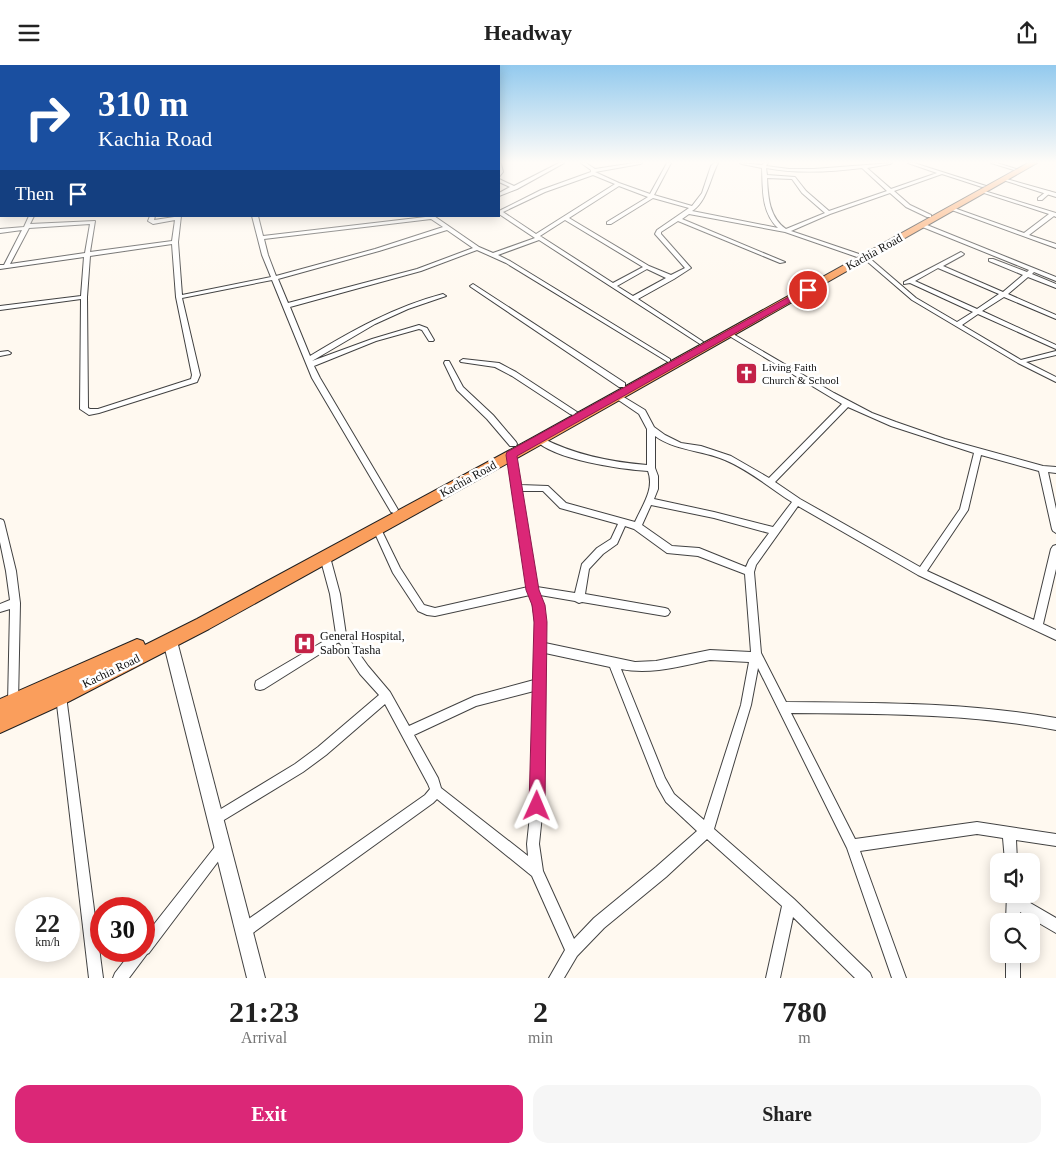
<!DOCTYPE html>
<style>
:root{--surface:#fff;--page:#f6f6f6;--text:#222;--muted:#767676;--accent:#db2777}
body{margin:0;font-family:Georgia,serif;background:var(--page);color:var(--text);height:100vh;display:flex;flex-direction:column;font-size:19px;white-space:nowrap}
*{box-sizing:border-box;margin:0}
p{font-size:16px;color:var(--muted)}
.icon{flex:none;width:28px;height:28px;fill:none;stroke:currentColor;stroke-width:2;stroke-linecap:round;stroke-linejoin:round}
.map{position:relative;height:913px;overflow:hidden}
.drawer{display:flex;flex-direction:column;background:var(--surface);flex:1}
.drawer>*{flex:none}
.guide{position:absolute;left:0px;top:0px;width:500px;height:152px;box-shadow:0 2px 12px #0003;background:#1a4fa0;color:#fff;overflow:hidden}
.buttons{position:absolute;left:990px;top:788px;display:grid;gap:10px}
.buttons a{display:grid;place-items:center;width:50px;height:50px;border-radius:10px;background:var(--surface);box-shadow:0 2px 12px #0003;font-size:25px}
.speed{position:absolute;left:15px;top:832px;display:flex;gap:10px;font-size:25px;font-weight:700;text-align:center}
.speed>*{display:grid;place-content:center;width:65px;height:65px;border-radius:50%;background:var(--surface);box-shadow:0 2px 12px #0003;line-height:1}
.speed small{font-size:12px;font-weight:400}
.speed .limit{border:8px solid #d22;background:#fff;color:#111}
.pin{position:absolute;display:grid;place-items:center;width:42px;height:42px;color:#fff;margin:-21px;border:2px solid #fff;border-radius:50%;box-shadow:0 1px 5px #0007}
.me{position:absolute;width:55px;margin:-28px;rotate:1deg;stroke-linejoin:round;filter:drop-shadow(0 0 4px #0008)}
.turn{display:flex;align-items:center;gap:18px;height:105px;padding:0 15px;font-size:22px}
.turn .icon{width:65px;height:65px;stroke-width:2.5}
.turn b{display:block;font-size:35px;line-height:42px}
.then{display:flex;align-items:center;height:48px;padding:0 15px;background:#0003;gap:10px;font-size:19px}
.eta{display:flex;justify-content:space-evenly;align-items:center;height:85px;text-align:center}
.eta b{font-size:30px;font-weight:700;line-height:35px}
.button{display:flex;gap:10px;margin-top:auto;padding:10px 15px}
.button a{flex:1;height:58px;border-radius:15px;background:var(--accent);color:#fff;font-size:20px;font-weight:700;line-height:58px;text-align:center}
.button a+a{background:var(--page);color:var(--text)}
header{display:flex;justify-content:space-between;align-items:center;height:65px;padding:0 15px;background:var(--surface);font-size:22px;font-weight:700}
.map>svg:first-child{display:block}
.lines{fill:none;stroke-linecap:round;stroke-linejoin:round}
.minor-casing{stroke:#424242;stroke-width:2}
.tertiary-casing{stroke:#424242;stroke-width:2}
.trunk-casing{stroke:#202020;stroke-width:2}
.minor{fill:#fff;fill-rule:evenodd}
.tertiary{fill:#fff;fill-rule:evenodd}
.trunk{fill:#fa9e5c;fill-rule:evenodd}
.route{fill:#db2777;stroke:#8e194d}
.labels{text-anchor:middle;dominant-baseline:central;stroke-width:5;stroke-linejoin:round;paint-order:stroke}
.far-poi-label{font-size:11px;fill:#0f0f0f;stroke:#fff;text-anchor:start}
.street-label{font-size:12px;fill:#0f0f0f;stroke:#fff}
.poi-label{font-size:12px;fill:#0f0f0f;stroke:#fff;text-anchor:start}
</style>
<header><svg class="icon" aria-label="menu" viewBox="0 0 24 24"><path d="M4 6h16M4 12h16M4 18h16"/></svg>Headway<svg class="icon" aria-label="share" viewBox="0 0 24 24"><path d="M12 15V3M7 8l5-5 5 5M5 13v7h14v-7"/></svg></header>
<div class="map">
<svg width="1056" height="913" viewBox="0 0 1056 913">
<rect width="100%" height="100%" fill="#fff9f0"/>
<g class="lines">
<defs>
<g id="minor">
<path d="M499,98l2,1 2,8 -4,5z"/>
<path d="M559,98h5l-47,26 -18,7v-3l11,-6 -11,-5v-3l15,7z"/>
<path d="M581,98h5l9,6 39,-6h8l-2,1 -45,8 24,11 31,11 17,-31h4l-17,32 38,11 10,-13 9,-27 3,-3h4c-8,15 -11,39 -26,48l86,17c-17,-16 -15,-39 -16,-60l-20,-4 -2,-1 22,2 2,-2h4l-2,3 23,3h25l78,-6 -2,1 -23,4 24,21 46,-16 -29,-10h6l72,23 -4,1 -40,-13 -48,17 16,14 21,10v2h-4l-21,-10 -16,-14 -60,21 -39,17 68,23 1,1 -3,2 -72,-25 -96,-18 -7,5 103,43 -5,1 -102,-42 -17,11v2l30,34 -17,11 -36,20 64,42 1,1 -3,2 -161,-104 -41,15 12,6 160,98v2l-2,1 -162,-99 -29,-13 -56,21 -131,36 20,49c43,-26 84,-49 133,-62l3,2 -38,13 -33,15 -63,37 60,-22 47,-14 8,3 7,12 -1,1h-4l-7,-11 -3,-1 -43,12 -62,25 6,12 77,130 1,2 -4,3 -3,-1 -79,-134 -40,-98 -90,18 18,77 -3,7 -98,31 -10,2 -9,-6 1,-110 -81,11v-4l81,-10 3,-39 -84,12v-4h4l18,-35 -22,3v-4l24,-2 5,-11h5l-4,8 65,-3 -5,31 82,-11 3,-21 -22,4 -5,-3 2,-5h5l-1,4 27,-4 -3,26 4,53 89,-18 -9,-22 -10,-39h6l5,20 171,-20 45,31 14,6 42,-15 -36,-24v-3l42,-21 50,-18v-2zM766,103c32,6 64,4 96,0l25,23 -58,20 -23,-20 -11,-14 -28,-2zM593,110l22,9 -79,50 -33,-22 42,-20zM767,113l25,1 10,14 23,20 -39,16c-17,-12 -18,-32 -19,-51zM619,121l29,11 -41,25v2h4l42,-26 36,10 -32,22 -2,4 30,34 -14,7 -22,-9 -80,-48zM431,154l12,8 -68,22 -99,27 -8,-21 -4,-16zM565,155l78,47 -30,16 -73,-47zM90,159l-5,29 -75,11 19,-36zM447,165l26,18 -56,21 -129,34 -10,-24 101,-28zM172,179l4,53 16,78 -1,4 -93,30h-8l-2,-1 -1,-111 3,-41zM647,204l19,9 -33,18 -16,-10z"/>
<path d="M991,98h6l19,6 -2,1z"/>
<rect x="0" y="108" width="1" height="2"/>
<path d="M981,125l75,23v4l-2,-1 -25,19 27,9v4l-107,-39 5,-1 70,25 25,-19 -68,-22z"/>
<path d="M1047,126l4,1 -9,8h-4v-2z"/>
<rect x="0" y="135" width="1" height="2"/>
<path d="M922,158l134,54v4l-22,-9 -2,2 24,10v4l-28,-11 -20,17 48,21v4l-52,-22 -22,14 74,34v4l-78,-35 -16,11 59,35 35,-9v4l-30,7 30,15v5l-38,-19 -106,-63 -50,-43 5,-1 49,42 41,24 16,-10 -63,-29 -6,1v-2l57,-30 3,2 -1,1 -20,11 60,26 20,-17 -34,-14v-2h4l34,13 2,-2 -109,-44 -1,-1zM938,203l61,26 -22,15 -62,-28z"/>
<path d="M473,219l152,99v4h-6l-148,-100 -1,-1z"/>
<path d="M728,266l106,62 38,20 24,9 49,17 98,27 13,1v6l-8,-1 8,37v24l-3,-2 -1,-2 -13,-58 -58,-16 -13,55 -41,61 107,49 17,-71 2,-3 3,-1v24l-13,55 13,6v10l-138,-65 -120,-69 -42,59 -2,7 7,81 25,49c91,1 180,0 270,16v12c-88,-17 -176,-16 -265,-17l64,126 122,-17 79,12v12l-40,-6 1,21h-12l-2,-23 -26,-4 -117,17 46,127h-14l-45,-130 -89,-180 -7,37 -37,124 80,70 76,74 2,5h-17l-62,-61 -13,61h-14l16,-72 -75,-67 -41,38 -62,51 -27,28 -13,22h-15l16,-28 -33,-74 -95,-77 -4,4 -183,132 -5,2 -5,-2 -2,-5 2,-5 185,-130 5,-6 -2,-5 -43,-80 -59,51 -23,17 -84,51 -4,2 -4,-2 -2,-4 2,-4 84,-51 23,-17 61,-52 -19,-21 -21,-32 -75,47 -4,1 -4,-1 -1,-4 1,-4 80,-47 -6,-40 -10,-37 2,-3 3,-1 3,1 2,3 10,37 6,41 22,31 22,26 19,34 66,-30 59,-16c0,-28 5,-58 -4,-85l-95,21 -8,-1 -9,-4 -25,-38 -20,-44 1,-2h6l20,41 24,37 11,3 93,-21 -21,-132 4,-3 4,3 5,30 28,1 18,17 69,19c7,-16 20,-33 13,-51 -28,-2 -93,-11 -113,-31l4,-3 3,1c33,17 68,24 105,27v-36l-8,-15 -25,-17v-4h3l28,17 9,17 11,8 16,8 20,3 30,10 38,22 73,-74 -116,-70v-2zM848,342l43,19 83,27 -14,56 -40,58 -120,-68 -25,-17zM655,371c21,15 47,14 70,24 24,10 45,28 67,42l-19,25 -59,-15 -60,-13 4,-10v-13l-3,-8zM521,426h22l17,17 58,16 -7,15 -14,9 -15,16 -7,29 -38,-6zM651,440l63,13 55,15 -20,27 -3,7 -47,-19 -27,-2 -30,-21zM625,461l9,3 33,24 31,3 47,18 6,78 -41,-2 -54,11 -21,1 -90,-19c0,-16 0,-32 -5,-48l35,6 4,2 3,-1 83,14 3,-1 2,-3 -2,-3 -3,-1 -80,-14 4,-25 14,-15 14,-10zM545,588l65,14 47,119 9,16 31,29 -41,36 -62,51 -20,21 -31,-68 -4,-27 4,-38zM710,595l39,2 -8,43 -37,115 -30,-26 -9,-16 -44,-109c30,6 60,-3 89,-9zM534,626l-3,115 -4,38 1,12 -87,-68 -3,-10 -24,-43 62,-29z"/>
<path d="M8,286l3,2 -1,1 -10,2v-4z"/>
<path d="M463,294l36,4 17,9 61,40 -4,3 -3,-1 -58,-38 -17,-9 -34,-5 -1,-1z"/>
<path d="M445,296h4l14,26 30,28 23,27 1,2 -1,2h-6l-23,-27 -30,-29 -13,-27z"/>
<path d="M0,454l3,1 1,2 12,49 4,32 -2,100 -1,4 -4,1 -4,-1 -1,-4 2,-94 -10,3v-8l10,-4 -4,-29 -6,-29z"/>
<path d="M61,626l4,1 1,4 37,282h-14l-33,-282 1,-4z"/>
<path d="M222,776l4,2 2,4 -2,4 -77,102 -2,1 -18,24h-16l2,-5 17,-22h12v-14l74,-94z"/>
<path d="M1007,829h12l1,3 36,21v15l-36,-21v9h-14z"/>
<rect x="1006" y="889" width="14" height="24"/>
</g>
<g id="tertiary">
<path d="M1003,113l53,15v4l-53,-17z"/>
<path d="M170,570l5,2 2,4 88,337h-18l-84,-337 2,-4z"/>
</g>
<path id="trunk" d="M1028,98h9l-493,280 -335,186 -141,73 -68,31v-34l137,-60 6,2 2,4 52,-26 337,-182z"/>
</defs>
<!-- minor casing -->
<use href="#minor" class="minor-casing"/>
<!-- tertiary casing -->
<use href="#tertiary" class="tertiary-casing"/>
<!-- trunk casing -->
<use href="#trunk" class="trunk-casing"/>
<!-- minor -->
<use href="#minor" class="minor"/>
<!-- tertiary -->
<use href="#tertiary" class="tertiary"/>
<!-- trunk -->
<use href="#trunk" class="trunk"/>
</g>
<!-- sky -->
<linearGradient id="sky" x2="0" y2="1"><stop stop-color="#93caee"/><stop offset="0.43" stop-color="#fffcf8"/><stop offset="1" stop-color="#fffcf8" stop-opacity="0"/></linearGradient>
<rect width="1056" height="226" fill="url(#sky)"/>
<!-- route -->
<path class="route" d="M805,223l7,2 -295,166 22,134 6,15 2,17 -2,184 -3,6 -5,2 -6,-2 -2,-6 5,-184 -2,-17 -6,-15 -20,-135 1,-3z"/>
<!-- icons -->
<defs>
<symbol id="church-square" viewBox="-11 -11 22 22"><rect x="-9" y="-9" width="18" height="18" rx="4" fill="#c32247" stroke="#fff"/><path d="M-1.2-6h2.4v3.5h3.3v2.4h-3.3V6h-2.4V-.1h-3.3v-2.4h3.3Z" fill="#fff"/></symbol>
<symbol id="hospital-square" viewBox="-11 -11 22 22"><rect x="-9" y="-9" width="18" height="18" rx="4" fill="#c32247" stroke="#fff"/><path d="M-5-5h3v3.5h4V-5h3V5h-3V1.5h-4V5h-3Z" fill="#fff"/></symbol>
</defs>
<g fill-rule="evenodd">
<use href="#church-square" x="734" y="296" width="25" height="25"/>
<use href="#hospital-square" x="292" y="566" width="25" height="25"/>
</g>
<g class="labels">
<!-- far-poi labels -->
<g class="far-poi-label">
<text x="762" y="302">Living Faith<tspan x="762" dy="13">Church &amp; School</tspan></text>
</g>
<!-- street labels -->
<g class="street-label">
<text transform="translate(874 187) rotate(-29)">Kachia Road</text>
<text transform="translate(468 414) rotate(-29)">Kachia Road</text>
<text transform="translate(111 606) rotate(-26)">Kachia Road</text>
</g>
<!-- poi labels -->
<g class="poi-label">
<text x="320" y="571">General Hospital,<tspan x="320" dy="14">Sabon Tasha</tspan></text>
</g>
</g>
</svg>
<div class="buttons">
<a><svg class="icon" aria-label="sound" viewBox="0 0 24 24"><path d="M4 9h4l5-4v14l-5-4H4zM17 9q2 3 0 6"/></svg></a>
<a><svg class="icon" aria-label="search" viewBox="0 0 24 24"><circle cx="10" cy="10" r="6"/><path d="M15 15l6 6"/></svg></a>
</div>
<div class="speed"><div>22<small>km/h</small></div><div class="limit">30</div></div>
<div class="pin" style="left:808px;top:225px;background:#d93025"><svg class="icon" aria-label="arrive" viewBox="0 0 24 24"><path d="M6 21V4h12l-3 4 3 4H6"/></svg></div>
<svg class="me" style="left:537px;top:741px" viewBox="-20 -20 40 40"><path d="M0-17L14 15 0 8-14 15z" fill="#db2777" stroke="#fff" stroke-width="4"/></svg>
<div class="guide">
<div class="turn"><svg class="icon" aria-label="right" viewBox="0 0 24 24"><path d="M7 20v-9h11M14 6l5 5-5 5"/></svg><div><b>310 m</b>Kachia Road</div></div>
<div class="then">Then<svg class="icon" aria-label="arrive" viewBox="0 0 24 24"><path d="M6 21V4h12l-3 4 3 4H6"/></svg></div>
</div>
</div>
<section class="drawer">
<div class="eta">
<div><b>21:23</b><p>Arrival</p></div>
<div><b>2</b><p>min</p></div>
<div><b>780</b><p>m</p></div>
</div>
<div class="button"><a>Exit</a><a>Share</a></div>
</section>
